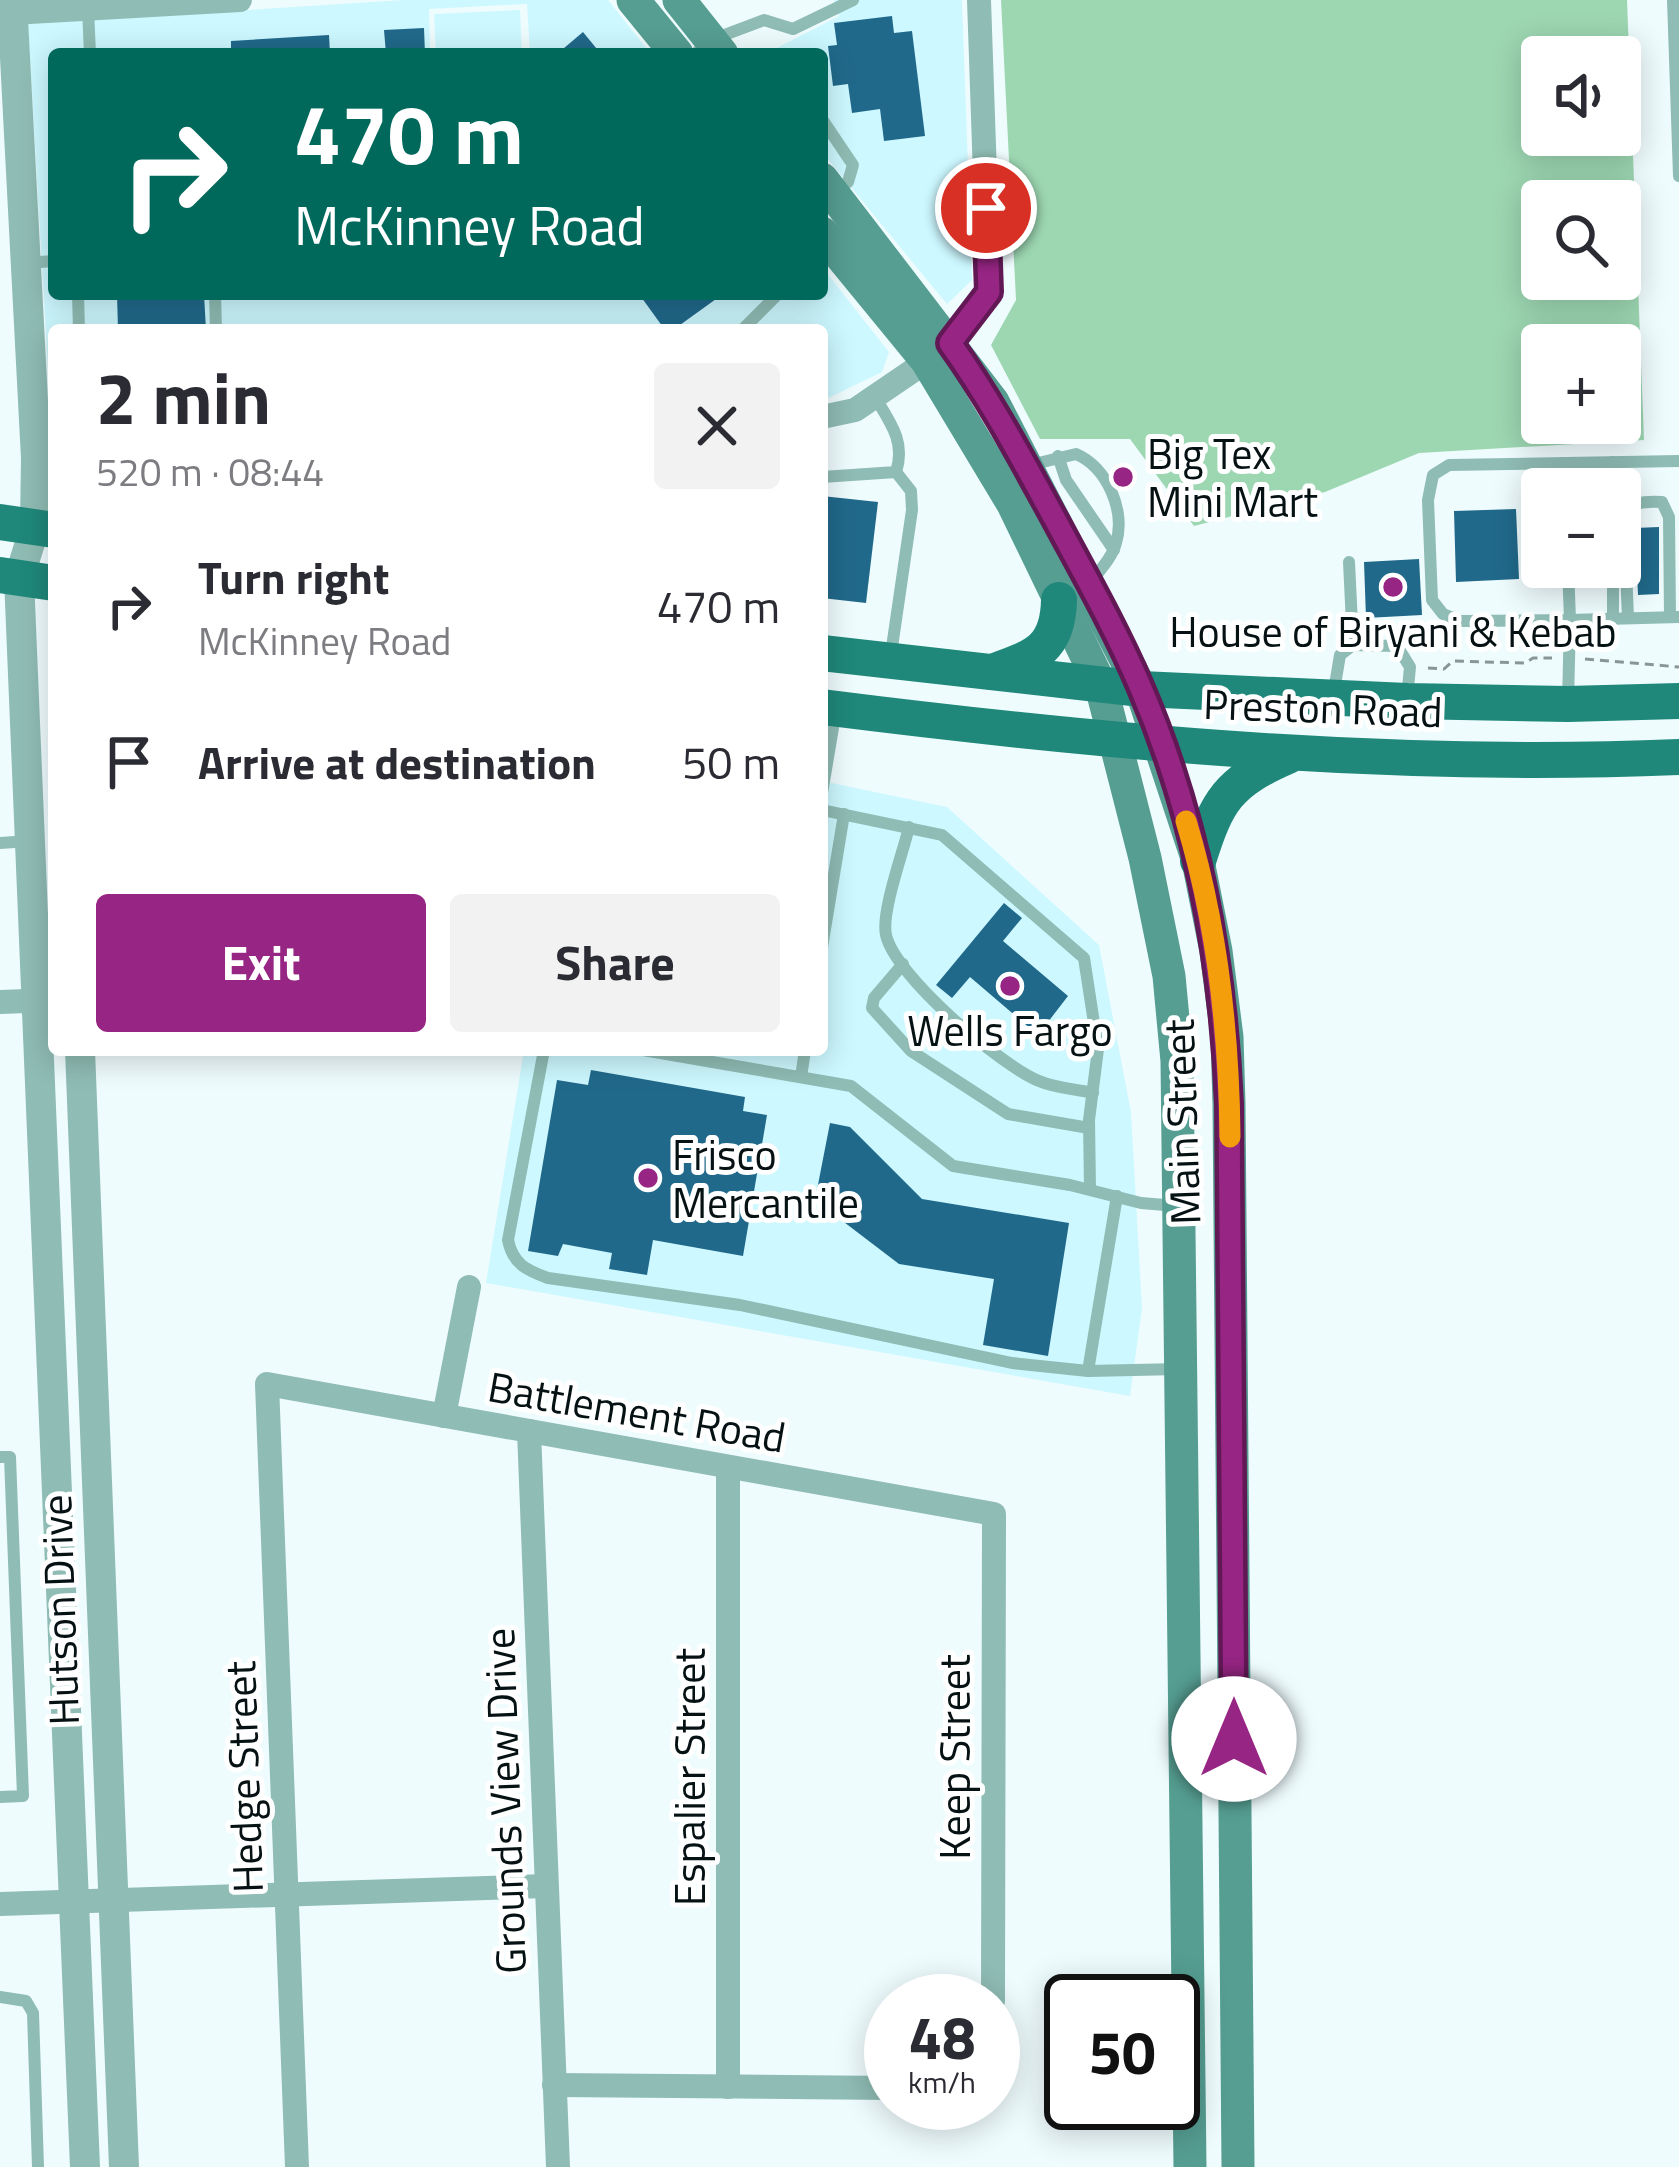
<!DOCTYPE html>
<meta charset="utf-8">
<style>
:root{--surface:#fff;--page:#f2f2f3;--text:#2b2b33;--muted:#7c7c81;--accent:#962583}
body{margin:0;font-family:"Titillium Web",sans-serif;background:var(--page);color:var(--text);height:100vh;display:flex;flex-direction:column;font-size:45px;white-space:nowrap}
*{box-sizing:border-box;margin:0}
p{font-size:39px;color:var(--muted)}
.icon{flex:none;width:66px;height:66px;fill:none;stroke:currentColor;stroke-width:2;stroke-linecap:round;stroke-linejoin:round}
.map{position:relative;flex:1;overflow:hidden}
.panel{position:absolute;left:48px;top:324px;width:780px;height:732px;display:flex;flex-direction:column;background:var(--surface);border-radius:12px;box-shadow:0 6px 30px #0003}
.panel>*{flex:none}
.top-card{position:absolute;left:48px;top:48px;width:780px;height:252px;border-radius:12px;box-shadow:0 6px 30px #0003;background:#00695c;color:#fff;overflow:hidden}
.fabs{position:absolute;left:1521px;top:36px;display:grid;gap:24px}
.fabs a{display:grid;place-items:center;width:120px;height:120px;border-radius:12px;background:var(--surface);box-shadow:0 6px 30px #0003;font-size:60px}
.speed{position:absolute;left:864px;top:1974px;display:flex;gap:24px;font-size:60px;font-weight:700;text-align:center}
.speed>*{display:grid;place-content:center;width:156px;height:156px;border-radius:50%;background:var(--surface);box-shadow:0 6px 30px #0003;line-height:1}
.speed small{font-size:30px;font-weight:400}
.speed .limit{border:6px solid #111;border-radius:18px;background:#fff;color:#111}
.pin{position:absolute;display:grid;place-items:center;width:102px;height:102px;color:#fff;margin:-51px;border:6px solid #fff;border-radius:50%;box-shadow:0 3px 12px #0007}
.me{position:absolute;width:132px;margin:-66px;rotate:0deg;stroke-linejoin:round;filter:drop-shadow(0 0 9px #0008)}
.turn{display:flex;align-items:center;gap:42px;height:252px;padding:0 48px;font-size:54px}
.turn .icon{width:156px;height:156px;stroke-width:2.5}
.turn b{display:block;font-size:84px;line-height:102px}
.round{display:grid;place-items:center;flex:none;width:126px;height:126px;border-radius:12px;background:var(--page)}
.summary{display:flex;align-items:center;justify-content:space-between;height:204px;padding:0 48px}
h1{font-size:72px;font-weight:700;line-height:90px}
.action{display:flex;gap:24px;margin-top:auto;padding:24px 48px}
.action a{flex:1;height:138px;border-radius:12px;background:var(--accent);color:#fff;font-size:48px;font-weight:700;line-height:138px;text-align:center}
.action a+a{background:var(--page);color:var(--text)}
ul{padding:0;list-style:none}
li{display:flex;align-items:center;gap:36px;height:156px;padding:0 48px}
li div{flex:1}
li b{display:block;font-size:45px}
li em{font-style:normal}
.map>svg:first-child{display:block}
.built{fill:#cdf8ff}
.green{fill:#9dd7b2;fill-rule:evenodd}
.building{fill:#21698b}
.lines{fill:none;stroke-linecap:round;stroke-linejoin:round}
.path{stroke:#899597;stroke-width:3;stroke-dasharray:9 6;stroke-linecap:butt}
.service{stroke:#8fbcb4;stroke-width:12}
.minor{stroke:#8fbcb4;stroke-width:24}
.tertiary{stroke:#8fbcb4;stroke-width:30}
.secondary{stroke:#569e92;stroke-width:33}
.primary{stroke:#1f887a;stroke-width:36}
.route-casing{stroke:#621855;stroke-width:30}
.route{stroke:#962583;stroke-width:21}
.slow{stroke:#f59e0b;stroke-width:21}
.poi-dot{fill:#962583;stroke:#fff;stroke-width:4.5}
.labels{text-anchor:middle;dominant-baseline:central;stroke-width:10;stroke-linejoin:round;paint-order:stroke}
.poi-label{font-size:42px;fill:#061113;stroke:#fff;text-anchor:start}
.street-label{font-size:42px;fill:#061113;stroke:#fff}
</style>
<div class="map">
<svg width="1679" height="2167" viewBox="0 0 1679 2167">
<rect width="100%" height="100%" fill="#effcfe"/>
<!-- built -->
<g class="built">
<path d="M404,0h204l43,54h-121l-3,-50 -98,5 1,45h-376v240h768v-27l67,85 -7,20 -60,29v-71h-768l-2,108 -24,-414z"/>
<path d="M834,0h128l10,280 -25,24 -125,-152v-98h-57l74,-38z"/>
<path d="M520,10l2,44h-86l-2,-40z"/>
<path d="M822,781l125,26 152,138 32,167 11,196 -12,88 -644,-113 38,-233h298z"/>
</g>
<!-- green -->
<path class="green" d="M1001,0h626l17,440 -225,13 -94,39 -131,34 -64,-87h-90l-49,-94 25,-45zM1542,57h78v78h-78zM1542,201h78v78h-78zM1542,345h78v78h-78z"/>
<!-- building -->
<g class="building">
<path d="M892,16l2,17 18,-2 13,105 -41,5 -4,-32 -28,4 -4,-29 -15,2 -5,-40 9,-1 -3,-22z"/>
<path d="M424,28l1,26h-39l-2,-24z"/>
<path d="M583,32l18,22h-44z"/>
<path d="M329,35l1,19h-99v-13z"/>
<path d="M117,294h87l2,36h-88z"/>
<path d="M639,294h84l-50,36h-8z"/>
<path d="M822,496l56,6 -12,101 -44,-5z"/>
<path d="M1516,509l3,70 -63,3 -2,-71z"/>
<path d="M1659,527v67l-21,1 -3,-67z"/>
<path d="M1419,559l3,56 -56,3 -2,-56z"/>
<path d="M1004,903l18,15 -19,23 65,55 -30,39 -68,-58 -18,21 -16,-13z"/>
<path d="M591,1070l154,27 -2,14 24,4 -24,141 -90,-16 -6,35 -38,-6 3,-16 -49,-9 -5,12 -30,-5 29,-171 31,5z"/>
<path d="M830,1123l20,4 72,72 147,24 -21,133 -65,-11 11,-66 -95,-15 -84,-64z"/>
</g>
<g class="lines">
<!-- path -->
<g class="path">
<path d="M1585,659l94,8"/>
<path d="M1428,668l16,1 9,-8 72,2 8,-5h19"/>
</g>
<!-- service -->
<g class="service">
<path d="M1673,0l6,176"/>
<path d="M88,9l2,45"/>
<path d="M695,54l16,-14 53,-20 29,9 60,-29"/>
<path d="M822,119l31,46 -5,17 -13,11"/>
<path d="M26,263l28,-2"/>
<path d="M78,294l1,36"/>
<path d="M215,294l1,36"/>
<path d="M742,330l36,-36"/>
<path d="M1058,456l8,24 48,70"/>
<path d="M1612,462v27"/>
<path d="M1562,463l2,26"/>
<path d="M1030,465l46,-11c31,13 50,57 40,89 -4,15 -17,28 -26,40"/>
<path d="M822,477l74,-5c10,-30 -6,-50 -21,-75"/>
<path d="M1349,562l4,83"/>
<path d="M1568,567l2,53 -109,1 -18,-7 -11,-14 -4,-100 5,-25 16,-10 230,-4"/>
<path d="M1613,567v52"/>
<path d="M1628,618l-4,-97c6,-20 20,-20 38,-19l7,15 1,100"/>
<path d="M891,654l21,-144 -1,-19 -15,-19"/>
<path d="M1334,691l6,-36 13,-10 44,1 13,21 -3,32"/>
<path d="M1568,702l2,-82 109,-3"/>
<path d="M822,793l13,-77"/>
<path d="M822,810l120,25 142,123 14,91 -9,71 1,69"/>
<path d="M909,827c-6,26 -28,85 -23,108 9,41 114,130 153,146 16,7 36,8 54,12"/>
<path d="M0,843l30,-2"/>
<path d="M822,947l22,-133"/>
<path d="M903,964l-29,34 -2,10 39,43 97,63 81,14"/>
<path d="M544,1050l-36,190c5,24 18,30 40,38l192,27 272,58 76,8 91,-2"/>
<path d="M643,1050l208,36 102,80 117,19 71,18 36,3"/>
<path d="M801,1077l4,-27"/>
<path d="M1088,1371l29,-175"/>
<path d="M0,1457h10l13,339 -23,1"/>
<path d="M0,1997l26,4 7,12 5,154"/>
</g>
<!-- minor -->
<g class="minor">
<path d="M12,13l228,-13"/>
<path d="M822,417l33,-7 72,-49 23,-18 39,-51 -10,-292"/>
<path d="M0,1002l54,-2"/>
<path d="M444,1416l25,-129"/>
<path d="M529,1431l29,736"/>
<path d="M0,1904l546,-18"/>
<path d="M554,2085l337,3"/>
<path d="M728,2087v-620"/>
<path d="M297,2167l-30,-783 727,130 -1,487"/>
</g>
<!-- tertiary -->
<g class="tertiary">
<path d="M12,0l24,458 -1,69 -16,51 66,1589"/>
<path d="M80,1050l44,1117"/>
</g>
<!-- secondary -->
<g class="secondary">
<path d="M633,0l44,54"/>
<path d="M679,0l43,54"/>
<path d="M822,179l171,223 148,287 57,172 18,90 11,86 2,67 9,1063"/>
<path d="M822,233l105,128 86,143 88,182 44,172 24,118 8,85 13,1106"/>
</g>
<!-- primary -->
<g class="primary">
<path d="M0,522l54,8"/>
<path d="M0,575l54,8"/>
<path d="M822,653l319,36 266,12 161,3 111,-3"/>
<path d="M992,672c42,-15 66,-22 67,-72"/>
<path d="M822,707c284,36 570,62 857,50"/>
<path d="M1198,861c19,-61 30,-79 90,-105"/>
</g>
</g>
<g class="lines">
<defs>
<path id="route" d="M986,208l3,84 -39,51c41,57 73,118 107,180 29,54 59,107 83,163 57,132 83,275 89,418l5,635"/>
</defs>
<!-- route casing -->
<use href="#route" class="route-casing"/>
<!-- route -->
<use href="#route" class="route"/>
<!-- slow -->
<path class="slow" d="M1186,821c31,102 43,209 44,316"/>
</g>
<!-- markers -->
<g class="poi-dot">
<circle cx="1123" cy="477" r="12"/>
<circle cx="1393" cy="587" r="12"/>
<circle cx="1010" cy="986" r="12"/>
<circle cx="648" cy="1178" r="12"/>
</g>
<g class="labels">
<!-- poi labels -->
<g class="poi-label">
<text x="1147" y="453">Big Tex<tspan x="1147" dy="48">Mini Mart</tspan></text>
<text x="1393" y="631" text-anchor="middle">House of Biryani &amp; Kebab</text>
<text x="1010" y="1030" text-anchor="middle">Wells Fargo</text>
<text x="672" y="1154">Frisco<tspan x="672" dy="48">Mercantile</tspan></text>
</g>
<!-- street labels -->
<g class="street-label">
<text transform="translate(1323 707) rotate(2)">Preston Road</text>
<text transform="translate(1181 1122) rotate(-92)">Main Street</text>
<text transform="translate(637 1411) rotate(10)">Battlement Road</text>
<text transform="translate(59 1610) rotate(-92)">Hutson Drive</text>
<text transform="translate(954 1757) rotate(-90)">Keep Street</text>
<text transform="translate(243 1777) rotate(-92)">Hedge Street</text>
<text transform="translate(689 1777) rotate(-90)">Espalier Street</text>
<text transform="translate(504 1801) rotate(-92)">Grounds View Drive</text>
</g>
</g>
</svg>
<div class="fabs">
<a><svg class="icon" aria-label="sound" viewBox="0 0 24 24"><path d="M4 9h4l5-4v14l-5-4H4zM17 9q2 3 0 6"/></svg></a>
<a><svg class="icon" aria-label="search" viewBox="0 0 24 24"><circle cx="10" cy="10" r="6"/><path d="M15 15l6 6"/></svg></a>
<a>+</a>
<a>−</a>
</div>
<div class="speed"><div>48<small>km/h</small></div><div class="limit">50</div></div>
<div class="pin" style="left:986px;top:208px;background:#d93025"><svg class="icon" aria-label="arrive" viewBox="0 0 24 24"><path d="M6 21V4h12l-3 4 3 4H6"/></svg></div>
<svg class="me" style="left:1234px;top:1739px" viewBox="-20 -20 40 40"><circle r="19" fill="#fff"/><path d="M0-13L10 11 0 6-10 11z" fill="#962583"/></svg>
<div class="top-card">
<div class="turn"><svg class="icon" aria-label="right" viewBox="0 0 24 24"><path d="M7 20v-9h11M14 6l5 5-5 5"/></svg><div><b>470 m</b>McKinney Road</div></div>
</div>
<section class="panel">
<div class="summary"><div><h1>2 min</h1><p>520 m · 08:44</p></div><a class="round"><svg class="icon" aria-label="close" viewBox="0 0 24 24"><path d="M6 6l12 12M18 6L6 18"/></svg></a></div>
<ul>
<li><svg class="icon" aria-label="right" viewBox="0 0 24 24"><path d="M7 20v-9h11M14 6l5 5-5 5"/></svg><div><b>Turn right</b><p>McKinney Road</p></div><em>470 m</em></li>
<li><svg class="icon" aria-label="arrive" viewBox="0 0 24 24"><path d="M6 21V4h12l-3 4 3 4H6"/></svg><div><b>Arrive at destination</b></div><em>50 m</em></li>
</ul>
<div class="action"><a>Exit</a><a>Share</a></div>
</section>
</div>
